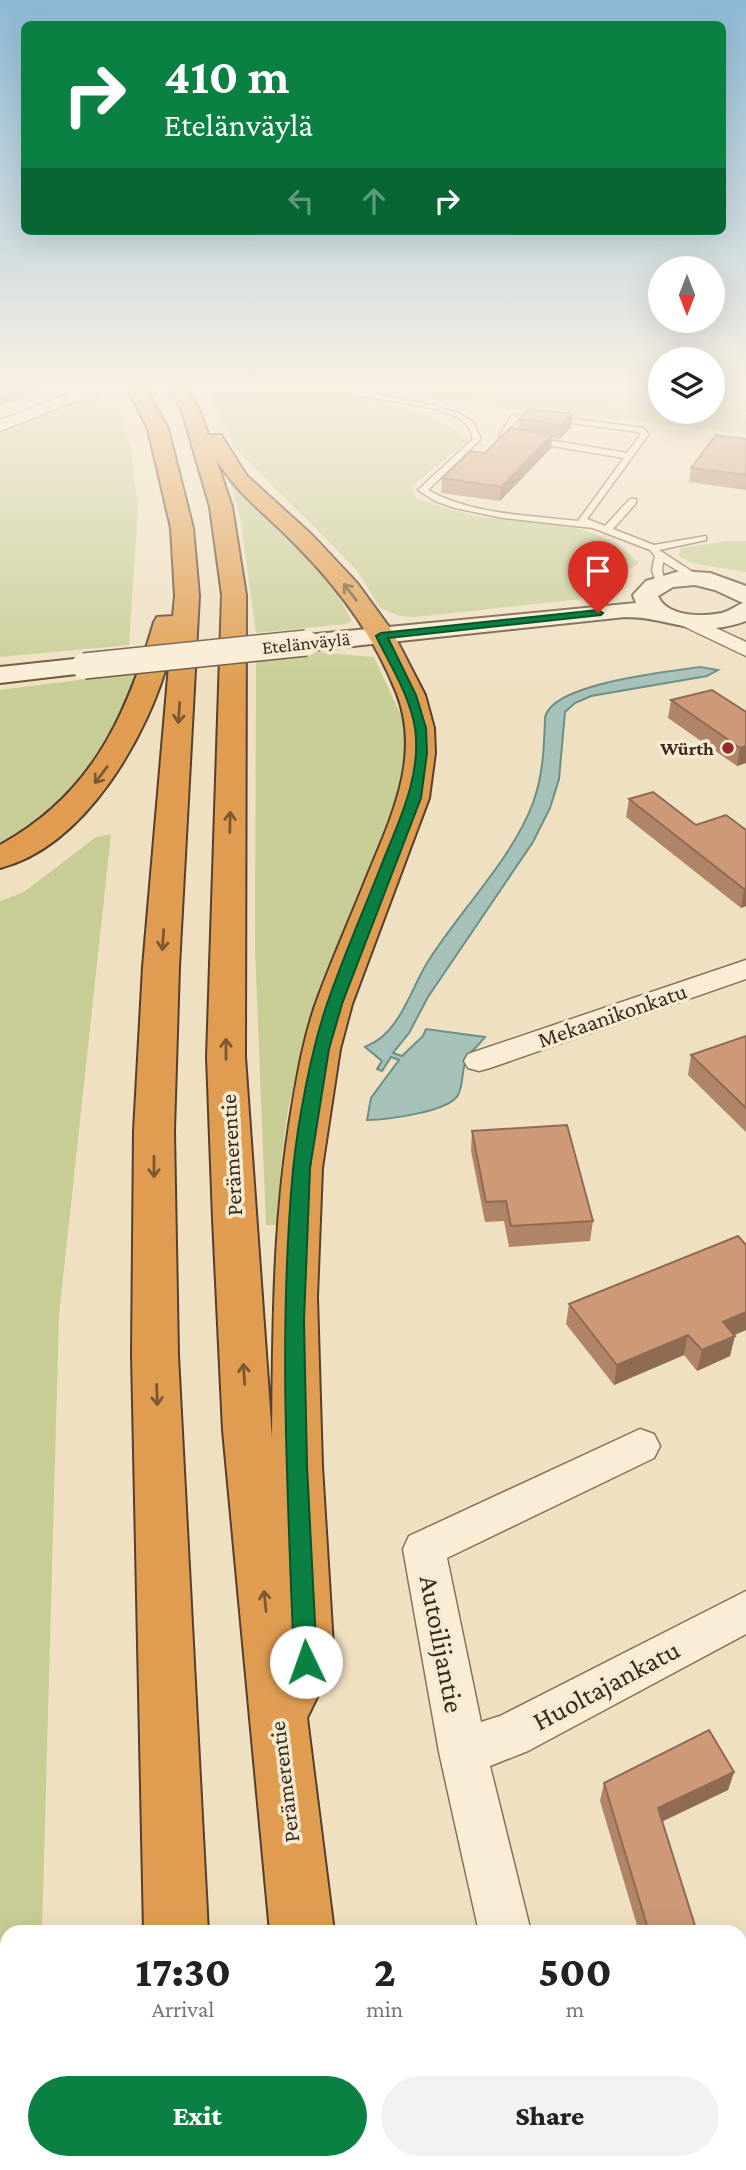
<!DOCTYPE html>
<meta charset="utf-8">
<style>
:root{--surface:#fff;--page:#f2f2f2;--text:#222;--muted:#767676;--accent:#0b8043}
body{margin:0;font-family:"Crimson Pro",serif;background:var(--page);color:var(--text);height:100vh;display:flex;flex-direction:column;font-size:26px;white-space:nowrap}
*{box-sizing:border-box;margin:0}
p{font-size:23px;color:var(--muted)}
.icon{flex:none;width:38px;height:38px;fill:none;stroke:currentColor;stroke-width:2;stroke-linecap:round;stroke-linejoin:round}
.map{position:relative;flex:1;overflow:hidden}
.drawer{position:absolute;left:0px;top:1925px;width:747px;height:245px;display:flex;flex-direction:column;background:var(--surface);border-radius:21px 21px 0 0;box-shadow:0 7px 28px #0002}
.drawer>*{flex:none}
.top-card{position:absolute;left:21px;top:21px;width:705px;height:214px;border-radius:10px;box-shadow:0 7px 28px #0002;background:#0b8043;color:#fff;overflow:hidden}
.needle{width:46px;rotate:180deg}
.tools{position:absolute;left:648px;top:256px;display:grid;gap:14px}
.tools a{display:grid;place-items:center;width:77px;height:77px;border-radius:50%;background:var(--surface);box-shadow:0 7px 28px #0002;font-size:35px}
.pin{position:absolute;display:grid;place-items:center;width:60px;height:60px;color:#fff;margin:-72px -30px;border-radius:50% 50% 50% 0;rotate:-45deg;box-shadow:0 0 7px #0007}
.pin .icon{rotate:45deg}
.me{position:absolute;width:77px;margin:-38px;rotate:357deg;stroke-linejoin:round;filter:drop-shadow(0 0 5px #0008)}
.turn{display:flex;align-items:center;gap:24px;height:147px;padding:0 28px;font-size:32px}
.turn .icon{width:91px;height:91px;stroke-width:2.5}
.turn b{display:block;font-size:49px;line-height:60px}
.lanes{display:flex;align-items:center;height:66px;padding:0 28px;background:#0003;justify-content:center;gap:35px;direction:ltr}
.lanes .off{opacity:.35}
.eta{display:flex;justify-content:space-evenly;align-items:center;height:119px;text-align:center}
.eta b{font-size:42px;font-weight:800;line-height:49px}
.button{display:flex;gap:14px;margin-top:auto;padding:14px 28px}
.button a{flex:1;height:80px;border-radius:42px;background:var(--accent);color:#fff;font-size:28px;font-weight:800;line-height:80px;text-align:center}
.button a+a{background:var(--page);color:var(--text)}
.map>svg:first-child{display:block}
.green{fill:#c8cd96}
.water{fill:#a5c1b8;stroke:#6b8f85;stroke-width:2}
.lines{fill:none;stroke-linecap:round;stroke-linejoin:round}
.service-casing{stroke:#897159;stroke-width:3}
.minor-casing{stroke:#897159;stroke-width:3}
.secondary-casing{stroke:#6b523c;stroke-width:4}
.motorway-casing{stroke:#563f2d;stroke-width:4}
.service{fill:#f9eed5;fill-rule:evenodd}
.minor{fill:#f9eed5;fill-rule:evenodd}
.secondary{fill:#f9eed5;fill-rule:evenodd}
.motorway{fill:#e09d51;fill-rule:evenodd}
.secondary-bridge-casing{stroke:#6b523c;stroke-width:28;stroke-linecap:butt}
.secondary-bridge{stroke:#f9eed5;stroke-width:25}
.wall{fill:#b08466}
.shaded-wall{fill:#906b53}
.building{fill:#cd9977;stroke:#906b53;stroke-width:2}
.oneway{stroke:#7b5832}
.route{fill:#0b8043;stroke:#07532c;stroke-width:2}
.poi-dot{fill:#99282c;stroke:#f6ebd2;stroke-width:2.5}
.labels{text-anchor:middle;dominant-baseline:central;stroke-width:7;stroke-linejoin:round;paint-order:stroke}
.far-street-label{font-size:19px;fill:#382a1d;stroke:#f6ebd2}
.far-poi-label{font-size:19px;font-weight:bold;fill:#382a1d;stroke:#f6ebd2;text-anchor:end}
.street-label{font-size:23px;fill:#382a1d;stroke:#f6ebd2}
.near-street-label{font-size:28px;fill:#382a1d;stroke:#f6ebd2}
</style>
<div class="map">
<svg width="746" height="2170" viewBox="0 0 746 2170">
<rect width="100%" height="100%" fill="#efe0c2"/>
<!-- green -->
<g class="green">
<path d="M216,384h123l21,14 75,19 35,22 -58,47 4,12c20,6 41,15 62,18 59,11 115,0 161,47l-37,23 -11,12 -176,19 -15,-1 -20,-8 -22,-36 -20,-21 -105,-105 -21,-46z"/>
<path d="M420,386l69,9 171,8v8h52v-5l34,3v25l-374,-42 -8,-5z"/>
<path d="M97,390l4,16 17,-2 13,43 7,61 -9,137 -129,12v-226z"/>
<path d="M229,478c22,31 52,49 78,76 20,19 32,43 45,67l-6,3 -90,9 -16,-117z"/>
<path d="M727,541h19v31l-55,-9 -12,-7 1,-8z"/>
<path d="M314,652l60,5 30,65 3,26 -11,63 -90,229 -18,69 -7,55 -4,61h-11l-11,-276 1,-291z"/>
<path d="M141,672c-24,51 -46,105 -90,142 -15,12 -35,22 -51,32v-156z"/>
<path d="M111,834l-52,481 -17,617h-35v231h46v7h-53v-1269l24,-9 72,-55z"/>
</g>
<!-- water -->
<path class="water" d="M700,667l18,3 -11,6 -116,20 -16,7 -10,9 -6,67 -9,29 -17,34 -105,155 -19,36 -16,20 9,3 21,-20 3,-7 59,8c-5,7 -13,13 -18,21 -6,11 -3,26 -9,37 -9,17 -73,25 -91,25l4,-22 28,-38 -8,-3 -9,14 -5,-2 5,-8 -17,-14c6,-3 13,-6 18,-11 21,-19 30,-50 44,-73 32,-52 84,-102 106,-160 10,-28 11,-54 12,-84 0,-5 3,-9 7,-13 25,-24 112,-34 148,-39z"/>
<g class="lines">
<defs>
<path id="service" d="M349,384h8v4l7,4 67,13 28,8 14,9 8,17 -53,51c45,25 99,25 150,31l46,-63 -125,-21 12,-21 18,-3 114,15 6,6 -62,85 18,7 25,-27h6v4l-23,26 41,16 52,-9v4l-47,10 46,30 -8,2 -34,-20 -1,8 3,13 -8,2 -5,-15 3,-14 -5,-6 -57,-22 -90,-10 -48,-10 -20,-7 -17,-11 55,-51c-2,-6 -3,-11 -7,-15 -21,-20 -79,-22 -107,-28l-9,-5zM529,417l109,15 3,2 -14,19 -120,-20 10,-13z"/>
<g id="minor">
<path d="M78,384h16l-16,16 -78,31v-11l68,-26z"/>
<path d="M688,615l58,27v14l-65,-31 -3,-4 3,-4z"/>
<path d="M746,960v19l-256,89 -11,3 -11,-3 -4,-7 4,-7z"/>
<path d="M640,1429l14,5 6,12 -6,12 -207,100 34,164 19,-6 246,-125v43l-218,117 -38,15 41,166h-52l-40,-180 -36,-203 6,-13z"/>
<path d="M531,2163h58l1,7h-58z"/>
</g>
<g id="secondary">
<path d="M680,571l30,2 36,13v35c-53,19 -73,-4 -121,-4l-319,34 -9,-3 -4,-5 4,-5 9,-3 330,-32 -3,-8 13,-14zM695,585l20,5 28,13c-8,3 -13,8 -21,10 -20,4 -55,4 -64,-17l15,-9z"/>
<path d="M84,658l9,2 4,6 -4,6 -93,11v-16z"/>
</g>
<g id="motorway">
<path d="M126,384h18l24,45 25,99 6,68 -20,371 -5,164 4,224 30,577h-64l-12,-577 2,-224 9,-164 27,-313c-21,80 -84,192 -170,214v-23c91,-50 126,-127 154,-223l3,-5 16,-1 2,-20 -4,-68 -23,-99z"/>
<path d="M166,384h18l16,27 8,24h13l26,41 65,59 45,48 35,48 33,64 9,33 1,25 -6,45 -77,206 -12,45 -18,119 -5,129 5,169 12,196 -27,56 27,214h-64l-47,-502 -10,-211 -6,-162 15,-462 -12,-88 -28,-96zM216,459c21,35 52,57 80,86 43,43 79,92 101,149 24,62 -5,122 -29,180 -17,43 -36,85 -52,129 -12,34 -18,69 -24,104 -19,110 -19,220 -20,331l-27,-381 1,-462 -14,-88z"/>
<rect x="163" y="2163" width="70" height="7"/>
<path d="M302,2163h70l1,7h-70z"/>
</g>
</defs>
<!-- service casing -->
<use href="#service" class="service-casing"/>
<!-- minor casing -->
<use href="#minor" class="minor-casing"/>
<!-- secondary casing -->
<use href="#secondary" class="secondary-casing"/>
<!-- motorway casing -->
<use href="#motorway" class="motorway-casing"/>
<!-- service -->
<use href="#service" class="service"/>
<!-- minor -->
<use href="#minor" class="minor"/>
<!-- secondary -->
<use href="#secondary" class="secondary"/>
<!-- motorway -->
<use href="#motorway" class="motorway"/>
<defs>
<path id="secondary-bridge" d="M84,666l222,-23"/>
</defs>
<!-- secondary-bridge casing -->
<use href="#secondary-bridge" class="secondary-bridge-casing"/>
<!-- secondary-bridge -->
<use href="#secondary-bridge" class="secondary-bridge"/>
</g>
<!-- wall -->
<g class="wall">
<path d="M519,419l52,8 -11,12 -8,-1 -1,10 -51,53 -59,-8 1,-15 43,-25 34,-24z"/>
<path d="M746,439v51l-57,-8 2,-14z"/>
<path d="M671,700l75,12v51l-9,3 -69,-48z"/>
<path d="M629,799l67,26 50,5v76l-5,2 -115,-91z"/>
<path d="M746,1036v96l-58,-57 3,-20z"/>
<path d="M472,1131l121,90 -3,20 -81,6 -5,-26 -19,1 -14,-71z"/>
<path d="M746,1245v85l-12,5 -4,21 -33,15 -13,-16 -70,30 -48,-61 3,-20z"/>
<path d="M734,1772l-6,18 -66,31 35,111h-58l-39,-131 4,-18z"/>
<path d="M740,2067l6,18v39l-6,1z"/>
</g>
<!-- shaded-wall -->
<g class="shaded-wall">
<path d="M35,384h23l-58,22v-9z"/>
<path d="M573,414l-2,13 -11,12 1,-14z"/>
<path d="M552,435l-1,13 -51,53 1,-14z"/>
<path d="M746,746v17l-9,3 3,-18z"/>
<path d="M746,888v18l-5,2 3,-19z"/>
<path d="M746,1312v18l-28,12 5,-20z"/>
<path d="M688,1335l-4,20 -70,30 3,-20z"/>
<path d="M735,1336l-5,20 -33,15 5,-21z"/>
<path d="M734,1772l-6,18 -75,36 5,-18z"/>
</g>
<!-- building -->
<g class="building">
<path d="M0,384h35l-35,13z"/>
<path d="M529,409l44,5 -12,11 -42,-6z"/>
<path d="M510,428l42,7 -51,52 -59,-9 29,-27 14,2z"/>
<path d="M716,435l30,4v36l-55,-7z"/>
<path d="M712,690l34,22v34l-6,2 -69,-48z"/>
<path d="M653,792l43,33 30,-10 20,15v58l-2,1 -115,-90z"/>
<path d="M746,1036v72l-55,-53z"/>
<path d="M567,1125l26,96 -82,5 -5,-25 -20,1 -14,-71z"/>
<path d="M738,1236l8,9v67l-23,10 12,14 -33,14 -14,-15 -71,30 -48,-61z"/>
<path d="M709,1730l25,42 -76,36 39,124h-48l-45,-149z"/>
<path d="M740,2067l6,18v26l-6,1z"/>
</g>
<!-- one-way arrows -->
<defs><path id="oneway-shaft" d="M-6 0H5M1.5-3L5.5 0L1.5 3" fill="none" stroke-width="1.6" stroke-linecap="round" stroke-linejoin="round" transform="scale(1.75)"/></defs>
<g class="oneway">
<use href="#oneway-shaft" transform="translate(350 592) rotate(-128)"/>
<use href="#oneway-shaft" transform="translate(179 713) rotate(94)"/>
<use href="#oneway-shaft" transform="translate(101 775) rotate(127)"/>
<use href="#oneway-shaft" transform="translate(230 822) rotate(-89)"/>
<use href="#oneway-shaft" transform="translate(163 940) rotate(94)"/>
<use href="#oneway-shaft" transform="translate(226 1049) rotate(-90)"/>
<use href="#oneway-shaft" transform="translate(154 1167) rotate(90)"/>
<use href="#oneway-shaft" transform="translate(244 1374) rotate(-94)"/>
<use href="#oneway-shaft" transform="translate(157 1395) rotate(88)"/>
<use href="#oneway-shaft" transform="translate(265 1601) rotate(-96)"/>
</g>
<!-- sky -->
<linearGradient id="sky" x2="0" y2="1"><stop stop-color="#8db9d5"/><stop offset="0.56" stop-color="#f8f1e4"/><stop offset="1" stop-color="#f8f1e4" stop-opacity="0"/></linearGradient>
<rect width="746" height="688" fill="url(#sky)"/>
<!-- route -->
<path class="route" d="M598,610l5,3 -2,2 -213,23 28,57 10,33 1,25 -6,45 -79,206 -13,45 -19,119 -6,153 3,145 10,196 -3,8 -8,3 -8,-3 -4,-8c-6,-163 -16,-329 -1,-492 5,-50 18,-119 34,-166 16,-47 36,-92 54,-138 17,-43 41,-90 34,-138 -5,-32 -25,-63 -39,-92l5,-3z"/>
<!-- markers -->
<circle class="poi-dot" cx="728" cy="748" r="7"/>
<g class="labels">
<!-- far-street labels -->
<g class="far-street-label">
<text transform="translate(306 643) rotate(-6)">Etelänväylä</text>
</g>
<!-- far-poi labels -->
<g class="far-poi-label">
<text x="714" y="748">Würth</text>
</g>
<!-- street labels -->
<g class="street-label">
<text transform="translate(612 1015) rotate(-19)">Mekaanikonkatu</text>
<text transform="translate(231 1155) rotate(-93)">Perämerentie</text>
<text transform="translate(284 1782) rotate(-97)">Perämerentie</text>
</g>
<!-- near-street labels -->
<g class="near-street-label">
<text transform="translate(442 1644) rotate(79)">Autoilijantie</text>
<text transform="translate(606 1685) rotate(-28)">Huoltajankatu</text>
</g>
</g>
</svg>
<div class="tools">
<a><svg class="needle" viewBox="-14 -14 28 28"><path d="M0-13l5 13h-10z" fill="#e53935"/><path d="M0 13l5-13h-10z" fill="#767676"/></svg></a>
<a><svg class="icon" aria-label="layers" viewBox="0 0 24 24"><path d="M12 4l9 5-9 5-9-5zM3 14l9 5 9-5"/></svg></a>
</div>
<div class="pin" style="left:598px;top:613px;background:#d93025"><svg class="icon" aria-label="arrive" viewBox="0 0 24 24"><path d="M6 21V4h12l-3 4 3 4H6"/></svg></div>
<svg class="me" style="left:306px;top:1662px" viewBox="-20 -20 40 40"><circle r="19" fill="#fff"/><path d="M0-13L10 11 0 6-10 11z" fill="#0b8043"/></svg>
<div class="top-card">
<div class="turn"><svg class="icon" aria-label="right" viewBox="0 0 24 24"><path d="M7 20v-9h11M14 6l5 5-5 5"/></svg><div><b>410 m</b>Etelänväylä</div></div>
<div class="lanes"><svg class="icon off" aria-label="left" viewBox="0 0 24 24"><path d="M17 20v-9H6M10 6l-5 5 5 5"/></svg><svg class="icon off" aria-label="ahead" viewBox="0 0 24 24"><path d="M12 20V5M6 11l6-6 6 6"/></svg><svg class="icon" aria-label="right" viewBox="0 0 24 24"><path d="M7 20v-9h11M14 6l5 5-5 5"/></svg></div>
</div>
<section class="drawer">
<div class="eta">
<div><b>17:30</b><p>Arrival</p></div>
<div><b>2</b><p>min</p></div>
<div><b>500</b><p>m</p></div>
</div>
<div class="button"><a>Exit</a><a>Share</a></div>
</section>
</div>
